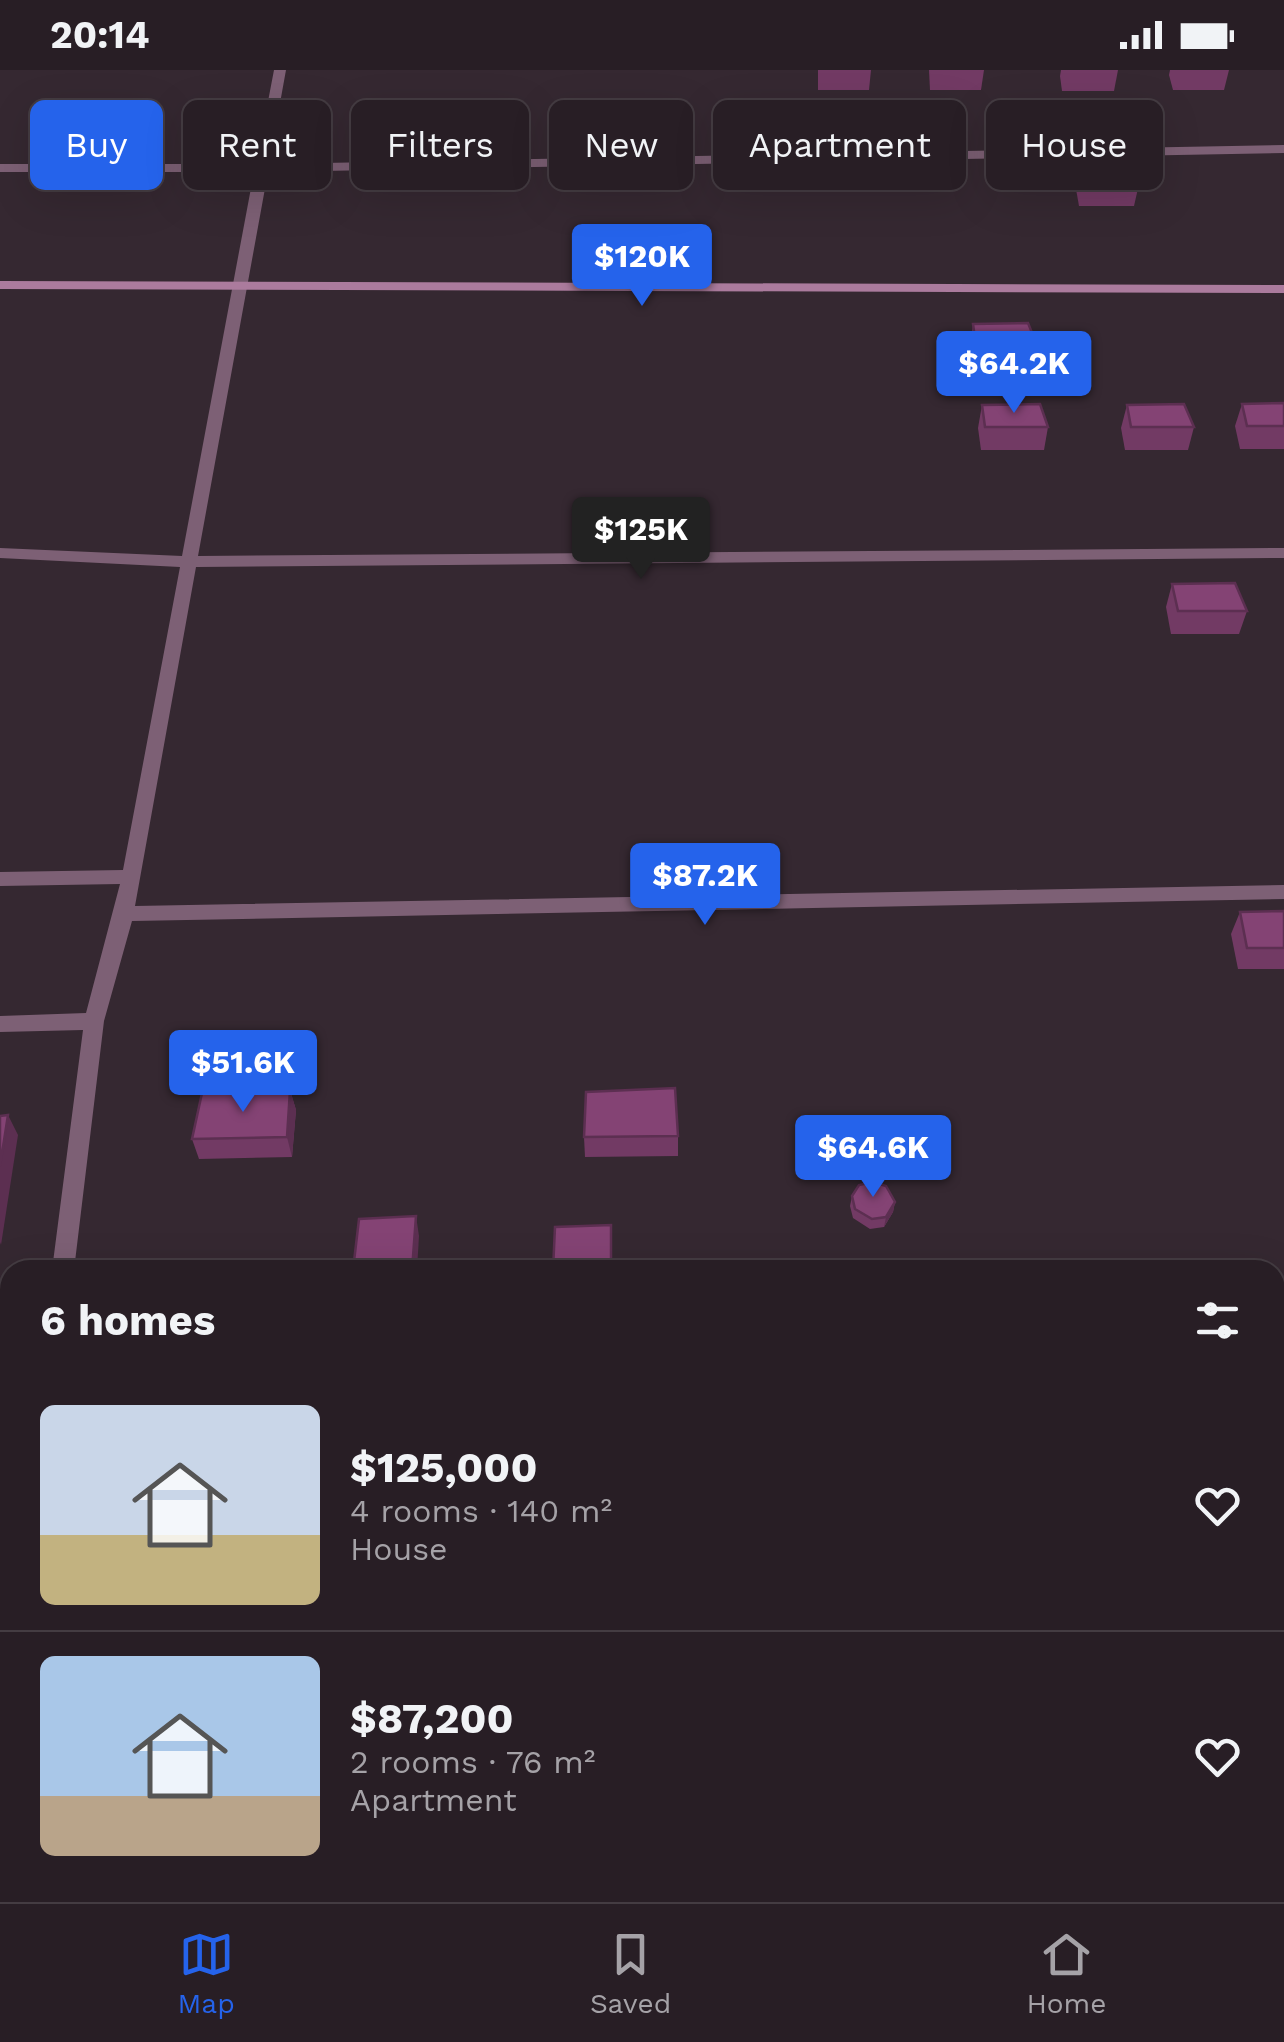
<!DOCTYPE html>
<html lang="en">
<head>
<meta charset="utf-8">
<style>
  :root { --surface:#281e25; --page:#342b32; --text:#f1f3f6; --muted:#a5a2a7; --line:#443c42; --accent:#2563eb }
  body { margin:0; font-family:"Work Sans",sans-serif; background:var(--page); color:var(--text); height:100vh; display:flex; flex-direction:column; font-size:38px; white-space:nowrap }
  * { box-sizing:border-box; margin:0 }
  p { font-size:32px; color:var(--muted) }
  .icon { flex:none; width:55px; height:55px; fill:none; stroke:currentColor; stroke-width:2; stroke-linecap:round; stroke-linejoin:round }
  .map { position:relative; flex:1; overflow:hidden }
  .sheet { position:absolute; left:0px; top:1190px; width:1285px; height:642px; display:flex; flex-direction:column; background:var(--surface); border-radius:30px 30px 0 0; box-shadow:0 10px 40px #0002,0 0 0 2px var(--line) }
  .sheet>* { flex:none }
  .top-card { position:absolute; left:30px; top:30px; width:1225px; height:90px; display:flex; gap:20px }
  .price { position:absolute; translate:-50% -85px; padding:0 22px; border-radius:10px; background:var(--accent); color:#fff; font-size:32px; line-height:65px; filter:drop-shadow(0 2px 5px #0008) }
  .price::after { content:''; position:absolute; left:50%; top:60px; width:30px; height:22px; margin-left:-15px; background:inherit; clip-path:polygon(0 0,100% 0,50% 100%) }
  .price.on { background:#222; color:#fff }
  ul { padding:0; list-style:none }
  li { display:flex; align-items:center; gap:30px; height:250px; padding:0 40px }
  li+li { border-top:2px solid var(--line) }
  li span { display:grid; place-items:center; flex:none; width:280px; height:200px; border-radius:15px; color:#555 }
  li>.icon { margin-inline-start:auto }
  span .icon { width:120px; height:120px; fill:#fffc; stroke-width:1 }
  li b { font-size:42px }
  h2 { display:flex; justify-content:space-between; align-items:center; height:120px; padding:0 40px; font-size:42px }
  .tag { padding:0 35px; border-radius:15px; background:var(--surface); box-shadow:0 10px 40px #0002,0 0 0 2px var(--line); font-size:35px; line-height:90px }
  .tag.on { background:var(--accent); color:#fff }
  .status { display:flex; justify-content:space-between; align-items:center; height:70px; padding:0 50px; background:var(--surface); direction:ltr }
  .status svg { height:28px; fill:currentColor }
  .tab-bar { display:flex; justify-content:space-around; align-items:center; height:140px; border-top:2px solid var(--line); background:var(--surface); font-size:28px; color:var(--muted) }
  .tab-bar a { display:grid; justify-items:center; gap:5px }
  .tab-bar .on { color:var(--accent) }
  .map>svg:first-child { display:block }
</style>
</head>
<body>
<div class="status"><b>20:14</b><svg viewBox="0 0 49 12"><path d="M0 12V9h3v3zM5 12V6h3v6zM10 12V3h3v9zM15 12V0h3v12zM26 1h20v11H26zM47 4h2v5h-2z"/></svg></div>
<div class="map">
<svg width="1284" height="1832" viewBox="0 0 1284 1832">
  <rect width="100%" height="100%" fill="#352831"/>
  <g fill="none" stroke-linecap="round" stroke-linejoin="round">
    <path fill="#7d6075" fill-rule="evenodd" d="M629 1822H657L658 1832H630Z"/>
    <g fill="#7d6075" fill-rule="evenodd">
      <path d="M274 0H286L269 94 1284 75V83L268 102 198 486 1284 478V488L196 497 135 836 1284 815V829L132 851 104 951 74 1200H52L83 960 0 962V946L86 943 120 814 0 816V802L123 800 180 497 0 488V478L182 486 254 102H0V94H256Z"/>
      <rect x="0" y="1218" width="10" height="20"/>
      <rect x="1275" y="1261" width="9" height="20"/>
      <rect x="0" y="1583" width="10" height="26"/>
    </g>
    <path fill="#ab7b9d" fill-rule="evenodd" d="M0 211 1284 215V223L0 219Z"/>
  </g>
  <g fill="#723a64">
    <path d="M818 0H871L869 20H818Z"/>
    <path d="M929 0H984L981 20H930Z"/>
    <path d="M1061 0H1118L1114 21H1062L1060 6Z"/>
    <path d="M1170 0H1229L1224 20H1173L1169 5Z"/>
    <path d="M1080 96 1139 114 1134 136H1079L1076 119Z"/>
    <path d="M973 254 1037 275 1032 298H972L970 277Z"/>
    <path d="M1284 333V379H1240L1235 356 1242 334Z"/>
    <path d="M982 335 1048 357 1044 380H981L978 358Z"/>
    <path d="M1127 335 1194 357 1188 380H1125L1121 358Z"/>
    <path d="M1172 514 1247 541 1239 564H1171L1166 537Z"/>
    <path d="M1284 841V899H1238L1231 864 1240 842Z"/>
    <path d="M290 1020 296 1040 292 1087 199 1089 192 1069Z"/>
    <path d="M678 1066V1086L585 1087 584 1067Z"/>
    <path d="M852 1126 895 1132 893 1142 884 1157 870 1159 853 1148 850 1136Z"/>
    <rect x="1275" y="1332" width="9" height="76"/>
  </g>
  <g fill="#5c2f51">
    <path d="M290 1020 296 1040 292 1087 287 1067Z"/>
    <path d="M8 1045 18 1065 1 1175 0 1172V1096Z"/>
    <path d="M895 1132 893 1142 884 1157 886 1147Z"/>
    <path d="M416 1146 419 1166 417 1200H412Z"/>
    <path d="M85 1822H98L96 1832H84Z"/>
  </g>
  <g fill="#844374" stroke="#5c2f51" stroke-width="2.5">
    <path d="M1080 96H1131L1139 114H1084Z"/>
    <path d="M1028 253 1037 275H976L973 254Z"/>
    <path d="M1284 333V356H1247L1242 334Z"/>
    <path d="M1040 334 1048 357H985L982 335Z"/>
    <path d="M1184 334 1194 357H1131L1127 335Z"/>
    <path d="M1235 513 1247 541H1178L1172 514Z"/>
    <path d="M1284 841V878H1247L1240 842Z"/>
    <path d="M675 1018 678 1066 584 1067 586 1022Z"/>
    <path d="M290 1020 287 1067 192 1069 202 1023Z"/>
    <path d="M8 1045 0 1096V1046Z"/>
    <path d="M873 1112 886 1116 895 1132 886 1147 872 1149 855 1139 852 1126 859 1115Z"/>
    <path d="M416 1146 412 1200H353L359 1149Z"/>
    <path d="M611 1155V1200H553L555 1157Z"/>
    <path d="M1275 1332H1284V1391L1275 1392Z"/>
    <path d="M0 1750H10V1822H85L84 1832H0Z"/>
  </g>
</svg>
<b class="price" style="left:642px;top:239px">$120K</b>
<b class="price" style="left:1014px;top:346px">$64.2K</b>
<b class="price on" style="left:641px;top:512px">$125K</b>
<b class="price" style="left:705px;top:858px">$87.2K</b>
<b class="price" style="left:243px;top:1045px">$51.6K</b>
<b class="price" style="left:873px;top:1130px">$64.6K</b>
<div class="top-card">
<a class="tag on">Buy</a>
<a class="tag">Rent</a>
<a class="tag">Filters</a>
<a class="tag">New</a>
<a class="tag">Apartment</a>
<a class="tag">House</a>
</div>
<section class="sheet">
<h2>6 homes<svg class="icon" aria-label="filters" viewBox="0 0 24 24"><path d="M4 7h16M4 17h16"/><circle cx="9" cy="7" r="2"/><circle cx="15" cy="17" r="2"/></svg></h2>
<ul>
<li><span style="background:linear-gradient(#c9d6e8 65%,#c2b280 0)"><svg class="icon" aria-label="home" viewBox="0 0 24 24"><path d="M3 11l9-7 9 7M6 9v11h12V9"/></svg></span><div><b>$125,000</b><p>4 rooms · 140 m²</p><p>House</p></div><svg class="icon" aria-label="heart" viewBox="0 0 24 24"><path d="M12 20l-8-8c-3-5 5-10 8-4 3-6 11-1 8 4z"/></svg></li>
<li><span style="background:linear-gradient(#a9c7e8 70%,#b9a48a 0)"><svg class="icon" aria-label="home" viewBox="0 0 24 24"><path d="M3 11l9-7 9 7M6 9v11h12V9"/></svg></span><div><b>$87,200</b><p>2 rooms · 76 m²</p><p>Apartment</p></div><svg class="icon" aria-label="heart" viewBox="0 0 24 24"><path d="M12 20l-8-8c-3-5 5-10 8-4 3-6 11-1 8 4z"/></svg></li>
</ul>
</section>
</div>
<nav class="tab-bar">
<a class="on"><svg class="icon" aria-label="map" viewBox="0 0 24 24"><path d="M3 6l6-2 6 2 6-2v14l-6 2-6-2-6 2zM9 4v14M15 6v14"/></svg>Map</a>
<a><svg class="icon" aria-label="saved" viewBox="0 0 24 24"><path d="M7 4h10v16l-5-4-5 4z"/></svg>Saved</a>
<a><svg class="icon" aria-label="home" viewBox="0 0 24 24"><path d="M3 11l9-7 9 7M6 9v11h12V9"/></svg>Home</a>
</nav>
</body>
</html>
